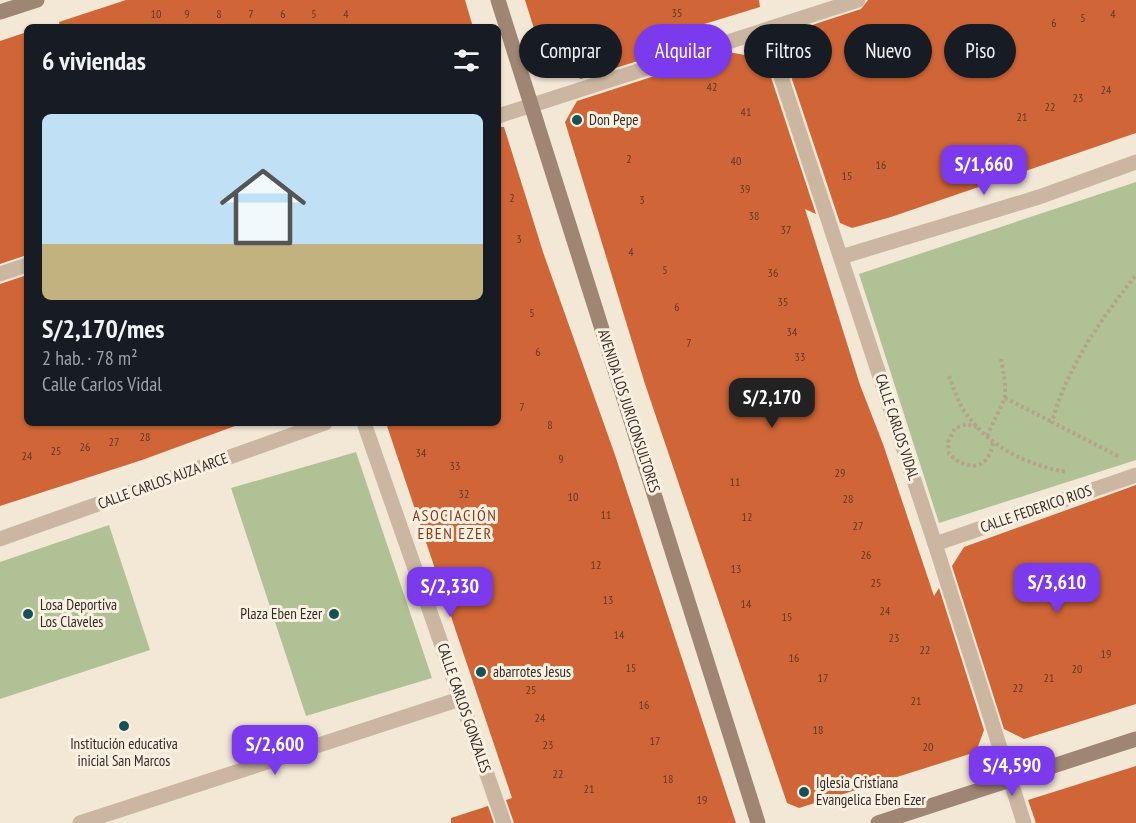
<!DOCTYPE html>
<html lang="es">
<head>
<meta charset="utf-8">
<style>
  :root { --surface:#171b24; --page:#242831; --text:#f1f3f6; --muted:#9ea1a6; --line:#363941; --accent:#7c3aed }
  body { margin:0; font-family:"PT Sans Narrow",sans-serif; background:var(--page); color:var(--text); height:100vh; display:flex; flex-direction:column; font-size:22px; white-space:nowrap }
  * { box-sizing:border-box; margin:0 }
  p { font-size:20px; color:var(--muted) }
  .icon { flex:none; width:33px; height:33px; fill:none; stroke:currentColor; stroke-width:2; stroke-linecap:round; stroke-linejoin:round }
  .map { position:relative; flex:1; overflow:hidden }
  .side { position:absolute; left:24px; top:24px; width:477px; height:402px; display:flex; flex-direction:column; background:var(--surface); border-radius:9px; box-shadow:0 2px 4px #0004 }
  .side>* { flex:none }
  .hud { position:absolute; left:519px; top:24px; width:526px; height:54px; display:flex; gap:12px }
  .price { position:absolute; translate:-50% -51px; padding:0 14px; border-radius:12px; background:var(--accent); color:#fff; font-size:20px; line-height:39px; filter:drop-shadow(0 2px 3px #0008) }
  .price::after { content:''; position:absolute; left:50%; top:36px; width:18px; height:14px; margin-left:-9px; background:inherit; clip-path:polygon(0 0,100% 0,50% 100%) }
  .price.active { background:#222; color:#fff }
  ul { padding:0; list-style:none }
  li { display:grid; align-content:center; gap:12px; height:318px; padding:0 18px }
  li+li { border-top:2px solid var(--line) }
  li span { display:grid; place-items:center; height:186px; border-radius:9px; color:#555 }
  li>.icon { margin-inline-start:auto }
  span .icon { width:108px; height:108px; fill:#fffc; stroke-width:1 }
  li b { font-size:26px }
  h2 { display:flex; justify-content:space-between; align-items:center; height:72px; padding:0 18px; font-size:26px }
  .tag { padding:0 21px; border-radius:27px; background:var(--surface); box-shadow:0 2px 4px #0004; font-size:21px; line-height:54px }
  .tag.active { background:var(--accent); color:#fff }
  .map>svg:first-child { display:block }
</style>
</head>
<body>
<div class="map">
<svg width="1136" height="823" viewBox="0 0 1136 823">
  <rect width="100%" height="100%" fill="#f3e7d6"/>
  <g fill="#b0c295">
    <path d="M1136 182V460L939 523 859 274Z"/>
    <path d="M356 452 432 678 306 716 231 488Z"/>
    <path d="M109 525 150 650 0 699V562Z"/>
  </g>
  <g fill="#d06637">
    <path d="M126 0H465L473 27H60L59 22Z"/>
    <path d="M525 0H759L760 7 655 39 688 45 581 79 545 64Z"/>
    <path d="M868 0H1136V133L891 217 852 228 840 223 783 52 791 32 861 9Z"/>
    <path d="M27 32V255L0 264V41Z"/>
    <path d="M729 52 765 59 816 214 805 209 860 385 883 444 934 596 939 588 984 730 976 752 799 808 787 803 645 384 565 122 577 101Z"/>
    <path d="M498 127H504L543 252 615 455 736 823H514L506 800 512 798 386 423H498Z"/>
    <path d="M27 275V423H234L235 426 142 460 0 506V284Z"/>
    <path d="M1136 485V704L1024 739 1004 729 952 566 964 547Z"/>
    <path d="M1136 766V823H1036L1028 800Z"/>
    <path d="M488 806 494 823H451V818Z"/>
  </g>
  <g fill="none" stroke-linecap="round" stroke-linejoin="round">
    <g stroke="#b7a18b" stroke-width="4" stroke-dasharray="3 3" stroke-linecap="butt">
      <path d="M1001 359 1005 381V398"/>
      <path d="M949 376C954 389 959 405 967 415 992 449 1028 465 1067 472"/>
      <path d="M977 427 967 424 955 428 948 442 949 454C967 471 988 471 993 443"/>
      <path d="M987 436 1005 398 1052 422"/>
      <path d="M1118 456 1052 422C1067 367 1101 319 1136 275"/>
    </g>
    <g stroke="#cbb7a1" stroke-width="15">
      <path d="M766 31 935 544 1024 823"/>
      <path d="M498 116 858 0"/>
      <path d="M841 257 1039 197 1136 162"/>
      <path d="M0 274 27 265"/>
      <path d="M364 423 504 823"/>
      <path d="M0 539 325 423"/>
      <path d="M935 544 1136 475"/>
      <path d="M80 823 460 699"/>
    </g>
    <g stroke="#9f8573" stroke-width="15">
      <path d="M498 0 758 823"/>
      <path d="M0 12 37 0"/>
      <path d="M878 823 1136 739"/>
    </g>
  </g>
  <g fill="#175059" stroke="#faf1e2" stroke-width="2">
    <circle cx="577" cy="120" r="6"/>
    <circle cx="28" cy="614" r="6"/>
    <circle cx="334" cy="614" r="6"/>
    <circle cx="481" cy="672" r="6"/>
    <circle cx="124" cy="726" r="6"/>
    <circle cx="804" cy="792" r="6"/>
  </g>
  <g text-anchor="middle" stroke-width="6" stroke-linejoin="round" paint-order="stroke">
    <g font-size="12" fill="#5c3a2a">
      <text x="677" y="17">35</text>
      <text x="156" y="18">10</text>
      <text x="187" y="18">9</text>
      <text x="219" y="18">8</text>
      <text x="251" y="18">7</text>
      <text x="283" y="18">6</text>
      <text x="314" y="18">5</text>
      <text x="346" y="18">4</text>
      <text x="1113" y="18">4</text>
      <text x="1083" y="22">5</text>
      <text x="1054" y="27">6</text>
      <text x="712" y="91">42</text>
      <text x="1106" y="94">24</text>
      <text x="1078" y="102">23</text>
      <text x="1050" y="111">22</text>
      <text x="746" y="116">41</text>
      <text x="1022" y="121">21</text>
      <text x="629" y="163">2</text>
      <text x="736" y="165">40</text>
      <text x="881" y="169">16</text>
      <text x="847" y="180">15</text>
      <text x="745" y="193">39</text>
      <text x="512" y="202">2</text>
      <text x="642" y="204">3</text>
      <text x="754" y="220">38</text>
      <text x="786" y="234">37</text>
      <text x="519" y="243">3</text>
      <text x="631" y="256">4</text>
      <text x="665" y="274">5</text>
      <text x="773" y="277">36</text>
      <text x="783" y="306">35</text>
      <text x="677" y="311">6</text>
      <text x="532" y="317">5</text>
      <text x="792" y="336">34</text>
      <text x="689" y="347">7</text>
      <text x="538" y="356">6</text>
      <text x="800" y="361">33</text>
      <text x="522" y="411">7</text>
      <text x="550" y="429">8</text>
      <text x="145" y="441">28</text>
      <text x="114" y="446">27</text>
      <text x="85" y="451">26</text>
      <text x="56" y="455">25</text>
      <text x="421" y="457">34</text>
      <text x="27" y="460">24</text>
      <text x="561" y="463">9</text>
      <text x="455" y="470">33</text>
      <text x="840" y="477">29</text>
      <text x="735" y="486">11</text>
      <text x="464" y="498">32</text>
      <text x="573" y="501">10</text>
      <text x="848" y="503">28</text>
      <text x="606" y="519">11</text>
      <text x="747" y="521">12</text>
      <text x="858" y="530">27</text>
      <text x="866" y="559">26</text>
      <text x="596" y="569">12</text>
      <text x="736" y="573">13</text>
      <text x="876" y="587">25</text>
      <text x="608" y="604">13</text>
      <text x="746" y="608">14</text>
      <text x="885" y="615">24</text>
      <text x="787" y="621">15</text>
      <text x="619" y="639">14</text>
      <text x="894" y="642">23</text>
      <text x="925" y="654">22</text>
      <text x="1106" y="658">19</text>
      <text x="794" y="662">16</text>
      <text x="631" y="672">15</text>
      <text x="1077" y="673">20</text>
      <text x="823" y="682">17</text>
      <text x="1049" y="682">21</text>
      <text x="1018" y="692">22</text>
      <text x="531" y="694">25</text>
      <text x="916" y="705">21</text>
      <text x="644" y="709">16</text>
      <text x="540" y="722">24</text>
      <text x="818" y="734">18</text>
      <text x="655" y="745">17</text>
      <text x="548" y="749">23</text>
      <text x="928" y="751">20</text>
      <text x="558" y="778">22</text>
      <text x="668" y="783">18</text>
      <text x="589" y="793">21</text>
      <text x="702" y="804">19</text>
    </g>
    <g font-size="15" fill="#352b25" stroke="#faf1e2" text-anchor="start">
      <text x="589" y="125">Don Pepe</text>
      <text x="40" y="610">Losa Deportiva<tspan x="40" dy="17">Los Claveles</tspan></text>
      <text x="322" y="619" text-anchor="end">Plaza Eben Ezer</text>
      <text x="493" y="677">abarrotes Jesus</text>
      <text x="124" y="749" text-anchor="middle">Institución educativa<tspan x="124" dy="17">inicial San Marcos</tspan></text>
      <text x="816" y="788">Iglesia Cristiana<tspan x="816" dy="17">Evangelica Eben Ezer</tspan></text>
    </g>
    <g font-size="15" fill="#352b25" stroke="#faf1e2">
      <text transform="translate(629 411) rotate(72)" y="5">AVENIDA LOS JURICONSULTORES</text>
      <text transform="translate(897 427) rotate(72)" y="5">CALLE CARLOS VIDAL</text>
      <text transform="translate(163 481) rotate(-20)" y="5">CALLE CARLOS AUZA ARCE</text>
      <text transform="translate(1036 509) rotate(-19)" y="5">CALLE FEDERICO RIOS</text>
      <text transform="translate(464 708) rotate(71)" y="5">CALLE CARLOS GONZALES</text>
    </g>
    <g font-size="16" letter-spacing="1.5" fill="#8a3a18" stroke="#faf1e2">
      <text x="455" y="521">ASOCIACIÓN<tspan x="455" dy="18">EBEN EZER</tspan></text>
    </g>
  </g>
</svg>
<b class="price" style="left:984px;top:196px">S/1,660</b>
<b class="price active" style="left:772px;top:429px">S/2,170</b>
<b class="price" style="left:1057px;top:614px">S/3,610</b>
<b class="price" style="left:450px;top:618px">S/2,330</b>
<b class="price" style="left:275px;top:776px">S/2,600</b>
<b class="price" style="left:1012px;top:797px">S/4,590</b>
<div class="hud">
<a class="tag">Comprar</a>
<a class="tag active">Alquilar</a>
<a class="tag">Filtros</a>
<a class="tag">Nuevo</a>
<a class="tag">Piso</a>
</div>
<section class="side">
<h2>6 viviendas<svg class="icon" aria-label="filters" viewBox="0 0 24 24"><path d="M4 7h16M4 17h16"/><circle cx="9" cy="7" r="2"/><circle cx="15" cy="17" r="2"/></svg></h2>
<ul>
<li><span style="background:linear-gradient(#bfe0f5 70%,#c2b280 0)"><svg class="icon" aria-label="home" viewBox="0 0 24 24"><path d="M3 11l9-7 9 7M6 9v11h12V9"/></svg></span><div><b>S/2,170/mes</b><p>2 hab. · 78 m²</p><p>Calle Carlos Vidal</p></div></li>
</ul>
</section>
</div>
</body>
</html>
